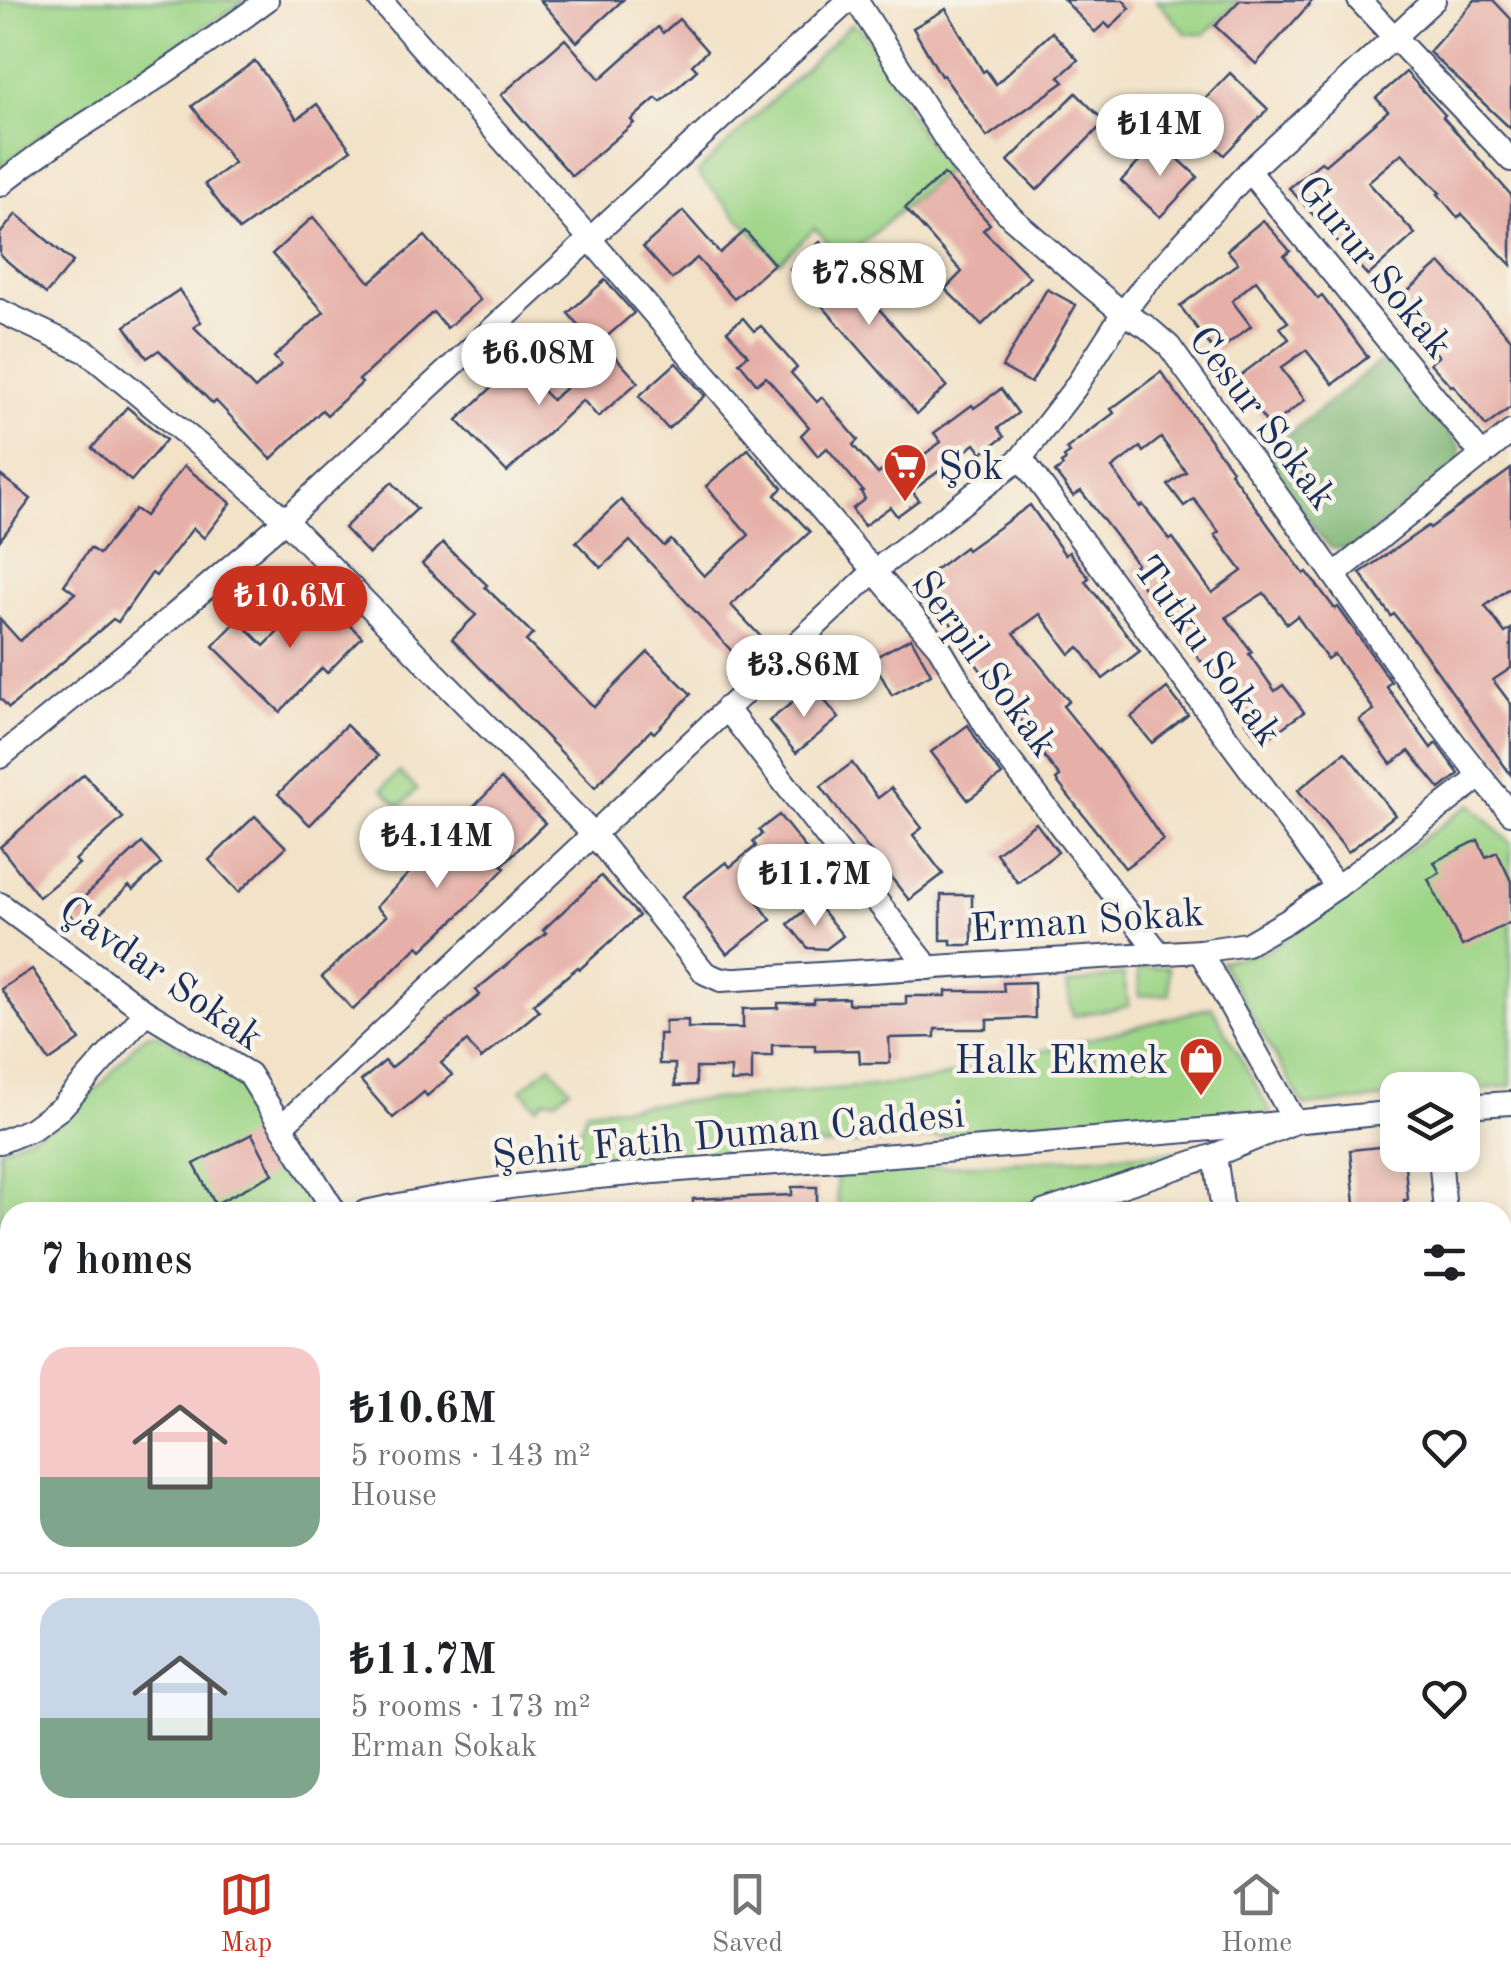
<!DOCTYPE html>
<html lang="en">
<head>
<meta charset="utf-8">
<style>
  :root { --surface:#fff; --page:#f2f2f2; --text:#202124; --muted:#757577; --line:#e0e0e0; --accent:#c8321e }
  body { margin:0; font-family:"Old Standard TT",serif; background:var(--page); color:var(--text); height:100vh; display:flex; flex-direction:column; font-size:38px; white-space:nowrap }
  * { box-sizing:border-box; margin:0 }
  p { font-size:32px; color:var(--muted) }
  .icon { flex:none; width:55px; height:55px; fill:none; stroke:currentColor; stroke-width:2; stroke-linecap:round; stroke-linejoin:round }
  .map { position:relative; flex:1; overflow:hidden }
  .details { position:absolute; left:0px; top:1202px; width:1512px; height:642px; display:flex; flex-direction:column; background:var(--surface); border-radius:30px 30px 0 0; box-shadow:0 5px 15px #0003 }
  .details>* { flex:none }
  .buttons { position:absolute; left:1380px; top:1072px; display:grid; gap:20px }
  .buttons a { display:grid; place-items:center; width:100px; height:100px; border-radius:20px; background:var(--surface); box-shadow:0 5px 15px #0003; font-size:50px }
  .price { position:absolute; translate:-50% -85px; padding:0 22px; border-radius:35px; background:#fff; color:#222; font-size:32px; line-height:65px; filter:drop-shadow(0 2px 5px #0008) }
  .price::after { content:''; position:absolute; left:50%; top:60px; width:30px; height:22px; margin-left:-15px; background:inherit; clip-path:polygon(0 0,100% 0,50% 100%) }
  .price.on { background:var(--accent); color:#fff }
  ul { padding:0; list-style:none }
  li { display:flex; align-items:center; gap:30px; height:250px; padding:0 40px }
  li+li { border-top:2px solid var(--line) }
  li span { display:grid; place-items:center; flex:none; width:280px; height:200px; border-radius:30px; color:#555 }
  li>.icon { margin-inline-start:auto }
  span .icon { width:120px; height:120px; fill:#fffc; stroke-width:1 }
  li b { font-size:42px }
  h2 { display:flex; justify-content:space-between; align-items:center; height:120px; padding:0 40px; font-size:42px }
  .tab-bar { display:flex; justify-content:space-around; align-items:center; height:140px; border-top:2px solid var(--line); background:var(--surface); font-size:28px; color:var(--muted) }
  .tab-bar a { display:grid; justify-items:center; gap:5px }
  .tab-bar .on { color:var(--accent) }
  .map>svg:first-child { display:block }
</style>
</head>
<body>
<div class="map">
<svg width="1511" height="1843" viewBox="0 0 1511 1843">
  <rect width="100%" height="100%" fill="#f7f3e8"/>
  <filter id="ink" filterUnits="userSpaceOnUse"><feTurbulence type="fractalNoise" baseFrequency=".01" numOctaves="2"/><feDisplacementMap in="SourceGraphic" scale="20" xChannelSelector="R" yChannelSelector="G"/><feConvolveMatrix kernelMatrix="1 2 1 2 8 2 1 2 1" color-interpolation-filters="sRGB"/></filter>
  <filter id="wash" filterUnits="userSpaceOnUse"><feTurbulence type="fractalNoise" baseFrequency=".0048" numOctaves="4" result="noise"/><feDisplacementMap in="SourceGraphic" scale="40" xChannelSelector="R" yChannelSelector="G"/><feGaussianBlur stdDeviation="2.25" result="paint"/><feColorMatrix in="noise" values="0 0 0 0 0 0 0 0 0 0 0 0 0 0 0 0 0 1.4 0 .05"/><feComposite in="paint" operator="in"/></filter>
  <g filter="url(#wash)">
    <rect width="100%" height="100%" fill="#f2e2c7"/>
    <g fill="#9dd587" stroke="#5c8272" stroke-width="2.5">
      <path d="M0 0H246L39 137 0 169Z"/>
      <path d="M1156 0H1240L1205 34H1187Z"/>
      <path d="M851 24 861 29 871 43 922 135 948 169 843 260 815 228 779 262 697 173Z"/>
      <path d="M399 772 417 789 400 807 382 789Z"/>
      <path d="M1471 804 1511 844V1086L1463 1091 1398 1090 1397 1097 1304 1106 1220 961 1267 951Z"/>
      <path d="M1168 967 1170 994 1139 996 1138 968Z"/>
      <path d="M1123 974 1129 1006 1073 1016 1067 985Z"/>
      <path d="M1212 1007 1271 1113 571 1164 586 1110 927 1081Z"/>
      <path d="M149 1034H159L244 1084 312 1205 303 1212H10V1274L0 1276V1149L58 1123 100 1086 139 1040Z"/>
      <path d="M550 1065 570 1088 556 1100 545 1099 537 1107 521 1090Z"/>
      <path d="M1187 1151 998 1212H838L836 1173Z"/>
      <path d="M1245 1835H1354L1357 1843H1200Z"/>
    </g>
    <g fill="#7eb674" stroke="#4c7269" stroke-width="2.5">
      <path d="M1387 356 1460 446 1461 453 1458 462 1352 549 1331 548 1318 534 1262 455Z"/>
      <path d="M0 1629 10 1631V1683L0 1681Z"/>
    </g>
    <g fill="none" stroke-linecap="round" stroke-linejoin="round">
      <g stroke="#6cbce7" stroke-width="6">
        <path d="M1502 1581 1511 1579"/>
        <path d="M0 1665 10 1666"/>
      </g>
    </g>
    <g id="blocks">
      <g fill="#e6b0a8" fill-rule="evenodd">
        <path d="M540 0H623L577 42Z"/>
        <path d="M1064 0H1123L1130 8 1110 28 1105 23 1095 32Z"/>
        <path d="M1240 0H1313L1256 64 1215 26Z"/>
        <path d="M1475 0H1493L1511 19V129L1429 52Z"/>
        <path d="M946 9 983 72 986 70 996 84 1052 32 1078 60 1059 77 1064 82 987 137 943 75 941 76 913 28Z"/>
        <path d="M679 19 707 51 692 65 697 70 661 102 656 98 631 120 634 123 572 176 501 95 565 39 600 79 658 27 663 33Z"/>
        <path d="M255 61 297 119 317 104 351 150 239 230 205 184 234 163 192 106Z"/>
        <path d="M1406 72 1445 115 1443 117 1511 195V265L1462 214 1458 218 1438 194 1440 193 1402 153 1368 182 1415 234 1368 276 1289 188 1321 162 1325 165 1388 111 1376 98Z"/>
        <path d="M1230 73 1268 109 1224 155 1186 119Z"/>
        <path d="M1076 93 1105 122 1037 190 1008 161Z"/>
        <path d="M1159 141 1198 177 1160 217 1121 181Z"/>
        <path d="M944 174 990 224 983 230 1030 277 982 325 945 289 962 272 905 208Z"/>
        <path d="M683 211 720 253 745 231 774 264 734 299 697 258 672 279 643 247Z"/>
        <path d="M16 214 73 262 46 294 0 255V234Z"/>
        <path d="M313 217 370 282 425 236 480 300 447 328 433 312 359 380 362 383 327 415 322 410 271 459 216 401 213 404 159 350 147 358 125 326 179 290 201 322 194 327 255 389 281 365 274 357 324 312 272 254Z"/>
        <path d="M1263 220 1290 251 1284 256 1318 299 1322 296 1368 357 1333 384 1306 350 1281 368 1305 400 1270 427 1234 380 1289 339 1280 327 1288 322 1256 280 1232 301 1251 326 1216 353 1180 306 1238 263 1227 250Z"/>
        <path d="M820 242 947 386 917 414 790 269Z"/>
        <path d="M1440 263 1511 339V407L1486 426 1453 385 1451 386 1430 363 1439 356 1393 304Z"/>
        <path d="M605 280 634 313 596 346 568 313Z"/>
        <path d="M1047 289 1076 305 1031 383 1002 367Z"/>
        <path d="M743 318 754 331 761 326 775 342 797 368 791 373 817 402 822 397 836 414 858 440 853 445 878 474 886 468 889 471 905 459 910 465 941 442 934 433 972 405 974 408 1001 389 1018 413 998 428 1004 437 982 453 975 444 912 491 919 500 897 516 890 507 864 526 852 509 865 499 861 492 863 491 827 448 818 456 801 435 809 427 766 377 757 384 739 362 748 355 727 331Z"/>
        <path d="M609 350 638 382 598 417 583 400 507 472 457 420 517 364 552 400Z"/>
        <path d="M676 363 705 396 668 429 639 396Z"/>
        <path d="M1161 372 1232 470 1230 472 1304 574 1307 572 1335 609 1338 607 1391 682 1386 686 1431 748 1436 743 1459 774 1440 789 1409 751 1391 764 1359 720 1374 710 1334 654 1327 659 1297 616 1287 624 1264 593 1226 617 1252 652 1249 654 1275 691 1283 685 1304 712 1261 743 1215 679 1130 570 1137 564 1081 491 1073 496 1055 472 1063 466 1061 463 1066 460 1064 457 1070 453 1066 449 1114 413 1111 409ZM1161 438 1186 472 1168 485 1184 506 1194 499 1219 532 1215 535 1242 571 1212 593 1173 538 1170 540 1143 505 1140 507 1112 468 1140 447 1143 452Z"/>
        <path d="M127 407 166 440 131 481 92 448Z"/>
        <path d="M748 449 782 488 775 495 810 532 731 605 762 638 739 659 630 541 601 568 576 542 621 500 664 546 671 540 704 576 749 535 706 486Z"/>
        <path d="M184 466 231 503 204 538 193 528 156 576 152 573 118 622 113 619 9 708 0 698V619L20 641 75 593 64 585 90 548 99 554 135 509 145 516Z"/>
        <path d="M1511 469V587L1485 606 1505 633 1511 629V668L1493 680 1511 704V775L1425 654 1394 614 1391 616 1360 573 1428 526 1430 528Z"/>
        <path d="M0 475 31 499 0 540Z"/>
        <path d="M392 482 417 509 369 554 344 528Z"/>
        <path d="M1030 505 1065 555 1069 552 1089 578 1085 581 1140 651 1103 679 1079 647 1070 654 1040 614 1014 633 1069 701 1063 706 1117 773 1163 840 1125 868 1056 780 1060 777 1033 742 1036 740 979 668 955 635 958 633 919 582 965 547 967 550Z"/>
        <path d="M443 543 487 585 485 587 533 634 526 641 594 707 648 652 691 694 654 733 651 730 595 787 452 639 476 615 422 564Z"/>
        <path d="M317 593 362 637 327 673 322 668 280 712 213 646 238 620 264 646Z"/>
        <path d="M911 638 931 674 892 695 872 659Z"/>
        <path d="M813 686 839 718 796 753 769 721Z"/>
        <path d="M1167 688 1188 715 1152 743 1131 717Z"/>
        <path d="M346 725 378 756 310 825 278 794Z"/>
        <path d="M968 725 983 751 1002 775 968 800 931 752Z"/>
        <path d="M1345 752 1395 815 1348 852 1298 790Z"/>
        <path d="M852 763 878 798 891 788 922 828 913 835 943 874 909 900 847 822 821 786Z"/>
        <path d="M84 774 123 818 75 860 79 864 39 897 0 847Z"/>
        <path d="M501 779 545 823 502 865 505 868 457 917 422 950 418 946 353 1010 322 977 386 916 376 907Z"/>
        <path d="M779 815 819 865 801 879 799 876 789 883 785 879 757 901 771 920 727 954 683 896 726 862 730 867 756 846 753 842 762 834 759 830Z"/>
        <path d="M255 816 286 847 239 892 209 860Z"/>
        <path d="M1036 823 1058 852 1018 883 996 853Z"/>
        <path d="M1478 840 1486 857 1497 852 1511 881V922L1462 946 1428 879 1440 873 1434 862Z"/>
        <path d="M142 843 161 864 133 890 129 886 84 929 68 912Z"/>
        <path d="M601 876 639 916 580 969 578 967 533 1004 539 1011 481 1059 467 1041 441 1063 452 1075 427 1096 424 1092 393 1118 361 1081 385 1061 391 1068 480 995 476 990 546 933 543 930Z"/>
        <path d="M941 895H972V945H951V940H941Z"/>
        <path d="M815 902 843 936 826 949 808 948 788 924Z"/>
        <path d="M32 969 80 1040 49 1061 1 989Z"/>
        <path d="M1034 982 1035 1018 987 1020V1029H935V1037L889 1038 890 1063H860L859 1050 815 1051V1045H772V1056H752V1081L731 1082V1068H696V1085L675 1086V1064H659V1034H665V1021L688 1020V1028H743V1009L778 1008V1003H814V999L848 998V1004H906V996H946V991H1004L1003 983Z"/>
        <path d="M252 1134 273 1174 215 1204 194 1164Z"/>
        <path d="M1398 1145V1155H1404L1408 1200H1404L1405 1212H1367L1366 1204 1355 1205 1350 1150Z"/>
        <path d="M792 1187H817V1212H693V1199L792 1195Z"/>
      </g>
    </g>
  </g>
  <g filter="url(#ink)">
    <use href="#blocks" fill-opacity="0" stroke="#3b4a6e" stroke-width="2.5"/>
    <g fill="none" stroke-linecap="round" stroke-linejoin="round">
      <defs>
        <g id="minor">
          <path d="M380 0 590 239 939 647 996 743 1159 953"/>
          <path d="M856 0 961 163 1012 218 1089 285 1123 313 1147 327 1169 346C1224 423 1280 498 1334 575 1391 656 1446 738 1511 813"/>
          <path d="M1359 0 1511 160"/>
          <path d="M1249 171 1482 455"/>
          <path d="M0 185C44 148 92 120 140 89 183 60 225 31 267 0"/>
          <path d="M0 311 87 352 241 480 285 520 594 835 705 973 721 980 1200 951 1247 944 1287 921 1337 887 1480 777"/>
          <path d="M1021 458 1337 887"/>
          <path d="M1334 575 1511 432"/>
          <path d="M726 708 929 968"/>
          <path d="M0 757 167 621 285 520 849 0"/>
          <path d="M0 904 146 1012 249 1074 335 1212"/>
          <path d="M1462 1106 1511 1103"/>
          <path d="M283 1125 873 572 1021 458 1075 388 1123 313 1143 287 1249 171 1434 0"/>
          <path d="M0 1142 32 1129 61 1108 146 1012"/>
          <path d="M1215 1155 1223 1212"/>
          <path d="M1440 1155 1445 1212"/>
          <path d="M365 1212C525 1177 690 1169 854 1158 1035 1144 1216 1130 1398 1112"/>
          <path d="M1043 1212 1215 1155 1295 1122 1200 951"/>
          <path d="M0 1292 10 1290"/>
          <path d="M0 1416H10"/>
          <path d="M1502 1544 1511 1543"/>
          <path d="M0 1617 10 1618"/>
        </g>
        <g id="major">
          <path d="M1502 1742 1511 1741"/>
          <path d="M1502 1772 1511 1770"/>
          <path d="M0 1797 10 1798"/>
          <path d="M332 1835 427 1843"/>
          <path d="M0 1839 189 1843"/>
          <path d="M834 1843 895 1835"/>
          <path d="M1052 1843 1106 1835"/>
        </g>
        <g id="highway">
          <path d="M1502 1621 1511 1619"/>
          <path d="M1502 1665 1511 1664"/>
          <path d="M0 1707 10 1709"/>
          <path d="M0 1750 10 1751"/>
        </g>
      </defs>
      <use href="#minor" stroke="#3b4a6e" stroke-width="26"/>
      <use href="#major" stroke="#3b4a6e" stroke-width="31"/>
      <use href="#highway" stroke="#3b4a6e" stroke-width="36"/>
      <use href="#minor" stroke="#fff" stroke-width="22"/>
      <use href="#major" stroke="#f4c16a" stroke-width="28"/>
      <use href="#highway" stroke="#f4c16a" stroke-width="32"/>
    </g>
  </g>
  <defs>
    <symbol id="supermarket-pin" viewBox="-11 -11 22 30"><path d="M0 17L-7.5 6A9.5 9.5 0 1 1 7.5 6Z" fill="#c8321e" stroke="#f7f3e8"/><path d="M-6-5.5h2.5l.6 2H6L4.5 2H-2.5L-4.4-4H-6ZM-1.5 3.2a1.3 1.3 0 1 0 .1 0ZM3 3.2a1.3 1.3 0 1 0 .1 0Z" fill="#fff"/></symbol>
    <symbol id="shop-pin" viewBox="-11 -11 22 30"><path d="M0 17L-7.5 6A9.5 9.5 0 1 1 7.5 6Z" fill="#c8321e" stroke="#f7f3e8"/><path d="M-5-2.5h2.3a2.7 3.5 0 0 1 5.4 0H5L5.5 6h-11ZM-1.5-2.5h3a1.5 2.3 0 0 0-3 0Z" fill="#fff"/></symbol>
  </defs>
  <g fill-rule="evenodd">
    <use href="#supermarket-pin" x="880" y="440" width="50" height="68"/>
    <use href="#shop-pin" x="1176" y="1034" width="50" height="68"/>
  </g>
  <g text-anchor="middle" stroke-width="9" stroke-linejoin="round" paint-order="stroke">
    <g font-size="40" fill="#1b2f5e" stroke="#f7f3e8">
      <text transform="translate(1376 266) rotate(51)" y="14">Gurur Sokak</text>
      <text transform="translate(1264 417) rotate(53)" y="14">Cesur Sokak</text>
      <text transform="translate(1209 650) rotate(54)" y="14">Tutku Sokak</text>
      <text transform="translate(986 663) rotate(54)" y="14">Serpil Sokak</text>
      <text transform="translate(1087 919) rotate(-4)" y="14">Erman Sokak</text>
      <text transform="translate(162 972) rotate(35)" y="14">Çavdar Sokak</text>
      <text transform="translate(728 1133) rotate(-5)" y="14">Şehit Fatih Duman Caddesi</text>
    </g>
    <g font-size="40" fill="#1b2f5e" stroke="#f7f3e8" text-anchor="start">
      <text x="938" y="479">Şok</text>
      <text x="1168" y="1073" text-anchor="end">Halk Ekmek</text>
    </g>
  </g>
</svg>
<div class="buttons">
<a><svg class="icon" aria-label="layers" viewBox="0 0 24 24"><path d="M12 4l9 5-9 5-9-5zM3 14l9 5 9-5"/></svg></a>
</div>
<b class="price" style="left:1160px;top:179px">₺14M</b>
<b class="price" style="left:869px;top:328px">₺7.88M</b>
<b class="price" style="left:539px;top:408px">₺6.08M</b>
<b class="price on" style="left:290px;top:651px">₺10.6M</b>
<b class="price" style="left:804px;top:720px">₺3.86M</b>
<b class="price" style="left:437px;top:891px">₺4.14M</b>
<b class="price" style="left:815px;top:929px">₺11.7M</b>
<section class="details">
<h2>7 homes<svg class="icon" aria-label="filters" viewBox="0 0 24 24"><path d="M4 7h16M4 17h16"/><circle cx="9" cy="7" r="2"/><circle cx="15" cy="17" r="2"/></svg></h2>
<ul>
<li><span style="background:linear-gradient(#f6c9c9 65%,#7fa58c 0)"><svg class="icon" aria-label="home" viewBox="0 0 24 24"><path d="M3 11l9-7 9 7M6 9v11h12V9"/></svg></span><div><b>₺10.6M</b><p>5 rooms · 143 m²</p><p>House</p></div><svg class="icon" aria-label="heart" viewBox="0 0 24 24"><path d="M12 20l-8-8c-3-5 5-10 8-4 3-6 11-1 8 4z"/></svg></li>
<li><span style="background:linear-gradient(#c9d6e8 60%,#7fa58c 0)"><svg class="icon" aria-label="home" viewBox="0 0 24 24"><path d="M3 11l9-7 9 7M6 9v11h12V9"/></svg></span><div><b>₺11.7M</b><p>5 rooms · 173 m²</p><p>Erman Sokak</p></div><svg class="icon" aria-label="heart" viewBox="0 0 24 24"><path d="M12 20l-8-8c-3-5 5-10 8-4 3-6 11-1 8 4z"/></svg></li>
</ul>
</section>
</div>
<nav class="tab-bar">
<a class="on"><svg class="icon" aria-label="map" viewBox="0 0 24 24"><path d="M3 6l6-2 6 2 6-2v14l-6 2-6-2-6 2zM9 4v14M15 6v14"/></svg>Map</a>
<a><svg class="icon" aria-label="saved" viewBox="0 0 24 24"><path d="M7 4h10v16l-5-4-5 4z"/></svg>Saved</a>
<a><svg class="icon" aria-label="home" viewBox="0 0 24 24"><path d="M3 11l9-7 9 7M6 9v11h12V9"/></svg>Home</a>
</nav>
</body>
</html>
